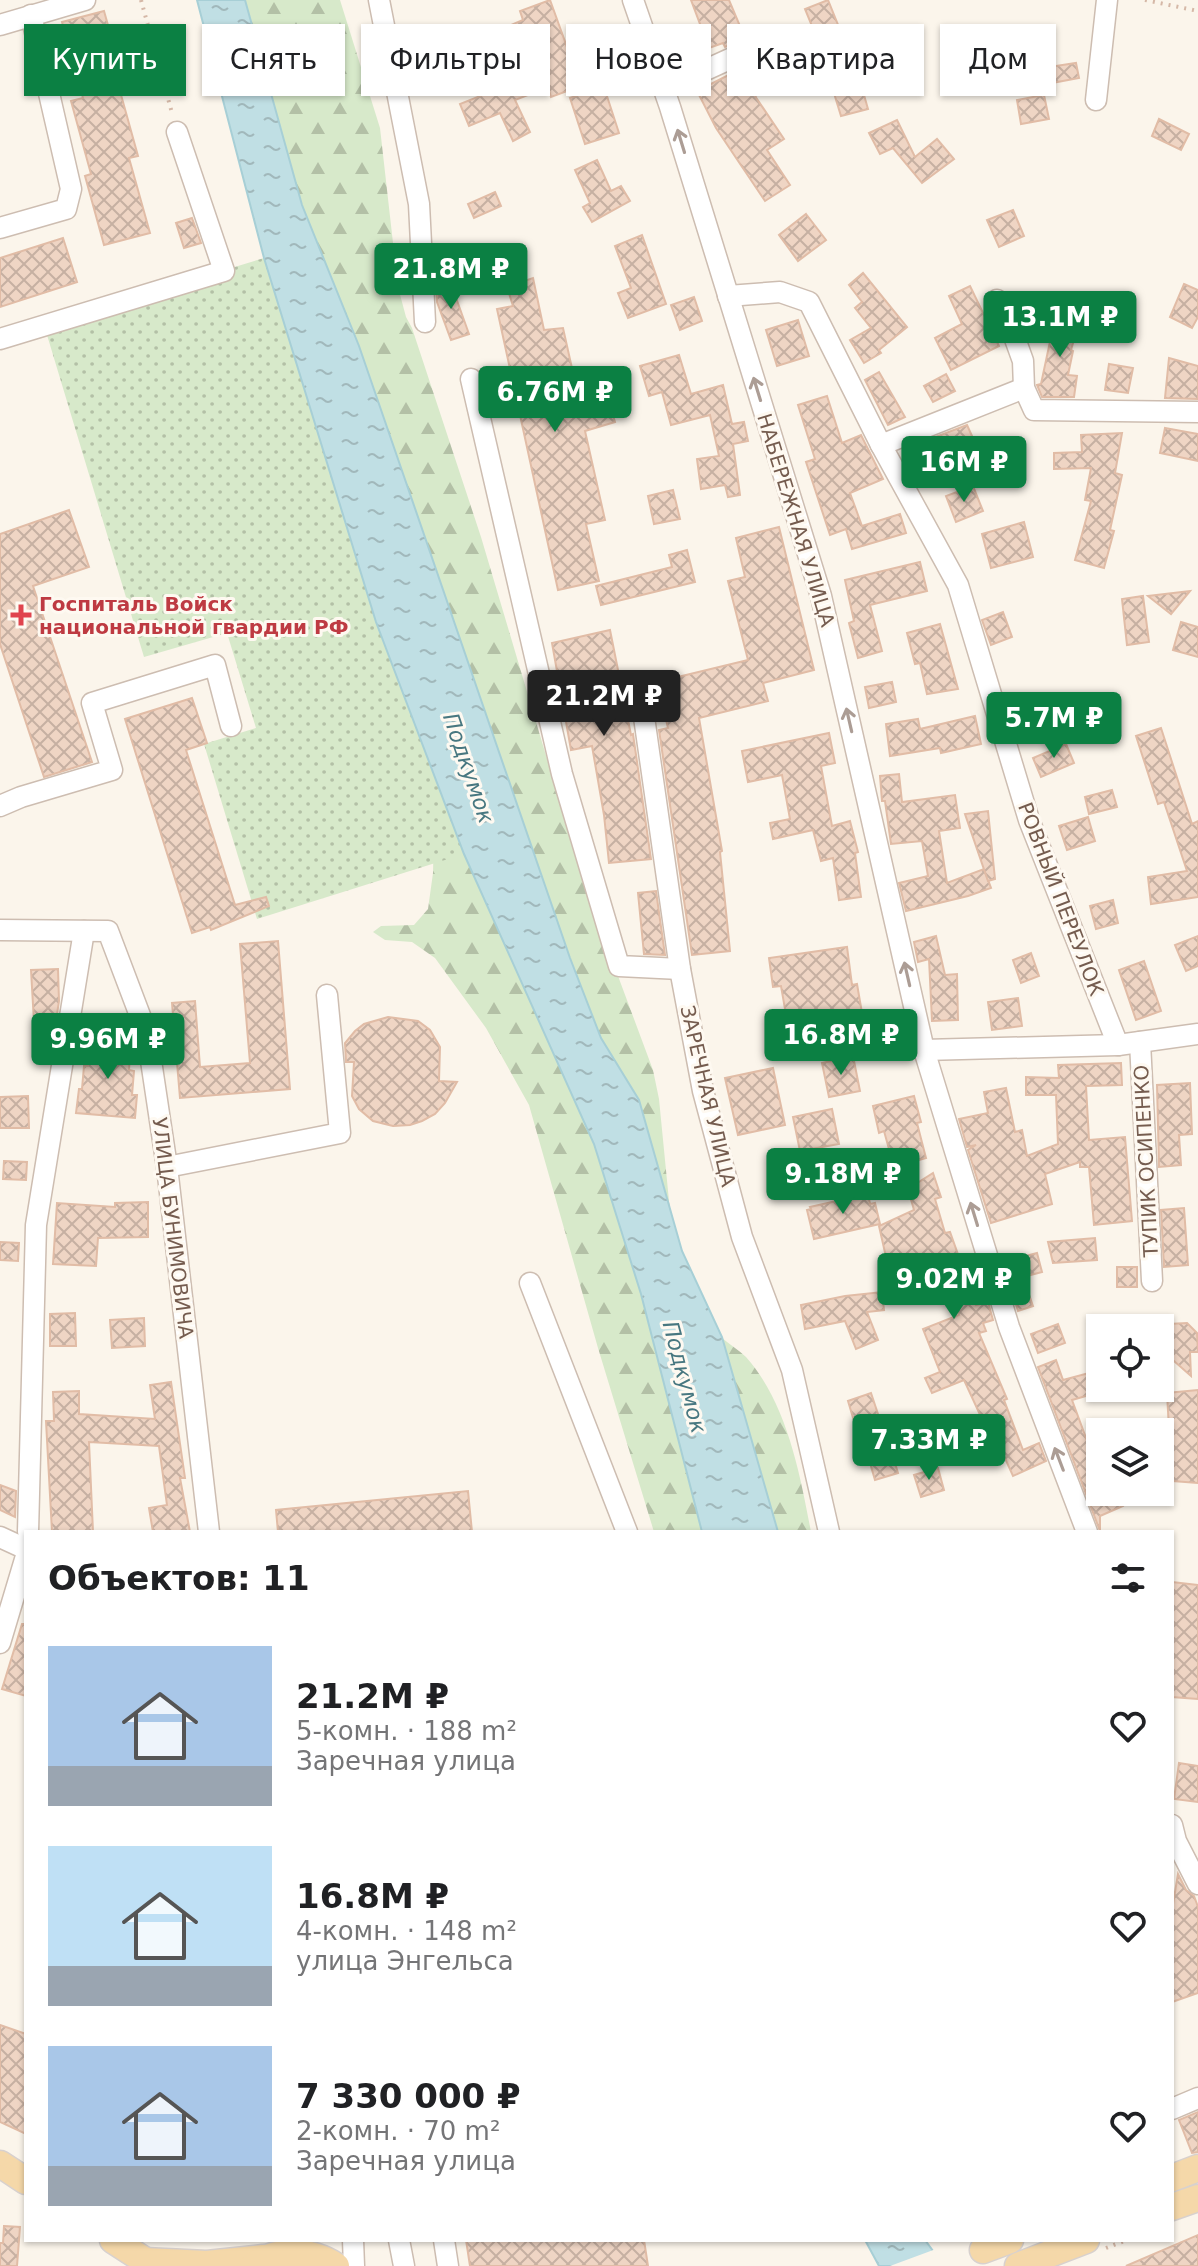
<!DOCTYPE html>
<html lang="ru">
<head>
<meta charset="utf-8">
<style>
  :root { --surface:#fff; --page:#f2f2f2; --text:#202124; --muted:#757577; --accent:#0b8043 }
  body { margin:0; font-family:"DejaVu Sans",sans-serif; background:var(--page); color:var(--text); height:100vh; display:flex; flex-direction:column; font-size:30px; white-space:nowrap }
  * { box-sizing:border-box; margin:0 }
  p { font-size:26px; color:var(--muted) }
  .icon { flex:none; width:44px; height:44px; fill:none; stroke:currentColor; stroke-width:2; stroke-linecap:round; stroke-linejoin:round }
  .map { position:relative; flex:1; overflow:hidden }
  .sheet { position:absolute; left:24px; top:1530px; width:1150px; height:712px; display:flex; flex-direction:column; background:var(--surface); border-radius:0px; box-shadow:0 2px 6px #0004 }
  .sheet>* { flex:none }
  .hud { position:absolute; left:24px; top:24px; width:1150px; height:72px; display:flex; gap:16px }
  .tools { position:absolute; left:1086px; top:1314px; display:grid; gap:16px }
  .tools a { display:grid; place-items:center; width:88px; height:88px; border-radius:0px; background:var(--surface); box-shadow:0 2px 6px #0004; font-size:40px }
  .price { position:absolute; translate:-50% -68px; padding:0 18px; border-radius:8px; background:var(--accent); color:#fff; font-size:26px; line-height:52px; filter:drop-shadow(0 2px 4px #0008) }
  .price::after { content:''; position:absolute; left:50%; top:48px; width:24px; height:18px; margin-left:-12px; background:inherit; clip-path:polygon(0 0,100% 0,50% 100%) }
  .price.on { background:#222; color:#fff }
  ul { padding:0; list-style:none }
  li { display:flex; align-items:center; gap:24px; height:200px; padding:0 24px }
  li span { display:grid; place-items:center; flex:none; width:224px; height:160px; border-radius:0px; color:#555 }
  li>.icon { margin-inline-start:auto }
  span .icon { width:96px; height:96px; fill:#fffc; stroke-width:1 }
  li b { font-size:34px }
  h2 { display:flex; justify-content:space-between; align-items:center; height:96px; padding:0 24px; font-size:34px }
  .tag { padding:0 28px; border-radius:0px; background:var(--surface); box-shadow:0 2px 6px #0004; font-size:28px; line-height:72px }
  .tag.on { background:var(--accent); color:#fff }
  .map>svg:first-child { display:block }
</style>
</head>
<body>
<div class="map">
<svg width="1198" height="2266" viewBox="0 0 1198 2266">
  <defs>
    <pattern id="forest-firs" width="22" height="20" patternUnits="userSpaceOnUse" patternTransform="scale(2)"><rect width="22" height="20" fill="#d7e9ca"/><path d="M5 1l3.5 6h-7zM16 11l3.5 6h-7z" fill="#b3c0a6"/></pattern>
    <pattern id="park-dots" width="8" height="8" patternUnits="userSpaceOnUse" patternTransform="scale(2)"><rect width="8" height="8" fill="#d7e9ca"/><path d="M2 2h.1M6 6h.1" fill="none" stroke="#b3c0a6" stroke-width="1.8" stroke-linecap="round"/></pattern>
    <pattern id="water-ripples" width="26" height="14" patternUnits="userSpaceOnUse" patternTransform="scale(2)"><rect width="26" height="14" fill="#c0dfe4"/><path d="M2 4q2-2 4 0t4 0M15 11q2-2 4 0t4 0" fill="none" stroke="#a1b8bb"/></pattern>
    <pattern id="building-cross-hatch" width="8" height="8" patternUnits="userSpaceOnUse" patternTransform="scale(2)"><rect width="8" height="8" fill="#efd5c4"/><path d="M0 0l8 8M0 8l8-8" fill="none" stroke="#c6b0a2"/></pattern>
  </defs>
  <rect width="100%" height="100%" fill="#fbf5eb"/>
  <g fill="url(#forest-firs)">
    <path d="M245 0H340L380 128 398 287 406 317 412 328 481 537 586 890 653 1070 659 1099 670 1211 639 1100 601 1038 570 958 359 346 302 205Z"/>
    <path d="M445 803 464 854 594 1144 641 1294 702 1532H654L598 1348 529 1105 486 1028 435 958 412 942 385 940 373 932 381 926 414 925 428 909 433 873 434 829Z"/>
    <path d="M722 1338C729 1344 739 1350 746 1357 787 1403 800 1474 811 1532H778Z"/>
  </g>
  <path fill="url(#park-dots)" d="M264 258 376 622 464 854 257 919 204 744 256 728 227 633 144 657 44 325Z"/>
  <g fill="url(#water-ripples)" stroke="#a7cfd6" stroke-width="2">
    <path d="M197 0H245L302 205 359 346 570 958 601 1038 639 1100 682 1251 722 1337 778 1532H702L641 1294 594 1144 464 854 376 622 264 258Z"/>
    <path d="M865 2240H925L944 2266H879Z"/>
  </g>
  <path fill="#fbf5eb" d="M936 2249 948 2266H890Z"/>
  <g fill="url(#building-cross-hatch)" stroke="#e1bca6" stroke-width="2">
    <path d="M550 0 581 86 551 97 548 87 515 100 530 132 513 141 500 113 469 126 460 104 503 87 482 37 523 20 520 11Z"/>
    <path d="M691 0H729L745 38 725 47 723 43 709 48Z"/>
    <path d="M828 0 847 47 850 46 868 109 841 116 826 67 769 87 770 89 755 96 784 139 767 150 790 185 765 201 716 128 697 91 758 60 760 64 797 54 819 43 805 9Z"/>
    <path d="M104 11 124 82 118 84 138 156 129 158 150 233 104 245 85 176 91 174 71 101 83 98 62 22Z"/>
    <path d="M1076 63 1079 78 1052 83 1049 67Z"/>
    <path d="M604 87 619 133 585 144 570 98Z"/>
    <path d="M1044 95 1049 119 1021 124 1017 100Z"/>
    <path d="M1159 119 1189 134 1181 150 1152 136Z"/>
    <path d="M897 120 915 157 937 139 954 159 922 183 893 148 880 154 869 133Z"/>
    <path d="M597 160 611 191 621 186 630 201 592 222 583 207 590 203 575 170Z"/>
    <path d="M495 192 501 206 474 218 468 204Z"/>
    <path d="M1013 210 1024 236 999 247 987 220Z"/>
    <path d="M806 214 826 240 798 261 779 235Z"/>
    <path d="M192 218 201 243 184 248 176 223Z"/>
    <path d="M642 235 666 304 628 318 618 293 631 288 615 246Z"/>
    <path d="M63 238 77 282 0 307V258Z"/>
    <path d="M863 273 907 327 879 350 881 353 864 363 850 340 871 328 855 308 862 302 849 285Z"/>
    <path d="M533 278 544 330 563 328 580 404 607 396 615 422 585 431 605 520 586 524 599 581 558 590 497 309 513 306 507 287Z"/>
    <path d="M450 281 469 334 451 340 437 302 436 285Z"/>
    <path d="M1184 284 1198 290V317L1192 328 1170 317Z"/>
    <path d="M970 286 999 346 951 370 935 338 962 324 949 296Z"/>
    <path d="M694 297 702 321 680 330 671 305Z"/>
    <path d="M1055 312 1080 319 1071 350 1073 351 1068 375 1077 376 1074 397H1042L1037 385 1041 384 1051 337H1049Z"/>
    <path d="M798 320 809 356 777 366 766 330Z"/>
    <path d="M679 355 691 394 723 385 732 424 744 422 748 441 733 444 740 495 728 497 725 485 701 489 697 459 719 456 710 415 671 425 662 392 649 396 640 366Z"/>
    <path d="M1169 358 1198 366V399L1165 398Z"/>
    <path d="M1109 364 1133 368 1128 393 1105 390Z"/>
    <path d="M879 372 905 417 888 425 865 380Z"/>
    <path d="M946 374 955 391 933 402 924 386Z"/>
    <path d="M827 396 842 443 861 435 883 479 850 493 862 526 900 514 906 533 852 549 846 529 830 535 806 462 815 459 798 405Z"/>
    <path d="M967 425 977 447 942 464 930 439Z"/>
    <path d="M1165 428 1198 434V461L1160 453Z"/>
    <path d="M1122 433 1115 473 1122 475 1110 530 1114 531 1104 568 1075 560 1091 501 1085 500 1091 468 1054 469V453L1082 452 1081 435Z"/>
    <path d="M973 486 983 511 956 522 946 496Z"/>
    <path d="M673 490 680 519 654 524 648 496Z"/>
    <path d="M69 510 89 567 33 586 92 762 44 777 0 644V534Z"/>
    <path d="M1024 522 1033 557 991 568 982 534Z"/>
    <path d="M779 527 814 670 763 683 768 701 699 718 722 851 720 852 730 951 692 955 659 730 668 728 657 682 748 660 728 581 745 577 736 538Z"/>
    <path d="M687 550 695 582 601 605 596 586 672 567 669 555Z"/>
    <path d="M920 562 927 591 870 605 882 651 858 658 849 623 854 621 845 580Z"/>
    <path d="M1190 591 1171 614 1148 596Z"/>
    <path d="M1143 596 1149 642 1127 645 1122 599Z"/>
    <path d="M1003 612 1012 637 991 645 982 620Z"/>
    <path d="M1181 622 1198 627V657L1173 650Z"/>
    <path d="M940 624 958 689 927 694 920 663 915 664 907 633Z"/>
    <path d="M610 630 631 735 633 734 651 859 609 863 604 815 592 746 571 750 552 643Z"/>
    <path d="M892 682 896 702 869 708 865 687Z"/>
    <path d="M192 698 207 743 186 750 235 905 266 897 269 906 211 930 210 927 192 933 125 719Z"/>
    <path d="M975 716 981 744 941 753 940 748 890 756 886 724 918 719 920 729Z"/>
    <path d="M1161 728 1192 824 1198 821V897L1151 904 1148 877 1187 871 1164 802 1158 804 1136 736Z"/>
    <path d="M829 733 835 763 821 766 832 826 850 821 858 852 855 853 861 897 839 900 833 858 821 861 813 830 773 839 770 823 790 819 782 775 748 782 742 751Z"/>
    <path d="M1066 744 1074 763 1041 777 1033 758Z"/>
    <path d="M899 774 902 802 955 795 960 828 939 831 947 883 984 869 991 888 968 896 906 911 899 883 928 876 922 841 891 844 885 801H882L880 776Z"/>
    <path d="M1112 790 1117 807 1089 814 1085 797Z"/>
    <path d="M988 811 995 879 988 881 965 814Z"/>
    <path d="M1088 817 1095 841 1067 850 1059 826Z"/>
    <path d="M656 891 665 955 644 954 638 893Z"/>
    <path d="M1113 900 1118 923 1096 929 1090 906Z"/>
    <path d="M936 936 945 975 957 974 958 1020 932 1021 929 959 918 962 914 942Z"/>
    <path d="M1198 936V966L1186 971 1175 945Z"/>
    <path d="M278 941 290 1089 180 1098 172 1003 195 1001 200 1067 250 1063 240 944Z"/>
    <path d="M847 947 852 985 857 984 862 1013 788 1026 781 986 773 987 769 958Z"/>
    <path d="M1031 953 1039 976 1021 983 1013 960Z"/>
    <path d="M1144 961 1161 1011 1136 1020 1119 970Z"/>
    <path d="M58 969 59 1001 56 1021 34 1022 31 970Z"/>
    <path d="M1018 998 1022 1026 992 1030 988 1002Z"/>
    <path d="M388 1017 418 1021 430 1030 440 1047 439 1081 457 1082 445 1103 435 1114 422 1121 410 1125 393 1126 373 1121 359 1109 352 1096 354 1062H346L345 1043 355 1031 364 1024Z"/>
    <path d="M93 1038 127 1041 126 1053 130 1054 129 1070 134 1071 132 1095H137L135 1118 76 1113 79 1089H82L84 1066H88L89 1048H92Z"/>
    <path d="M853 1056 860 1091 829 1097 822 1063Z"/>
    <path d="M1121 1063 1122 1085 1086 1086 1089 1140 1125 1137 1132 1221 1094 1225 1089 1167H1080V1162L1045 1174 1052 1204 991 1223 968 1150 976 1145 967 1147 959 1119 988 1113 984 1092 1006 1088 1015 1132 1022 1130 1027 1156 1058 1144 1056 1095H1026V1077L1059 1078 1058 1065Z"/>
    <path d="M773 1068 785 1125 738 1135 725 1078Z"/>
    <path d="M1190 1083 1192 1134 1179 1135 1181 1165 1159 1167 1157 1085Z"/>
    <path d="M28 1096 29 1128H0V1097Z"/>
    <path d="M914 1096 921 1122 917 1123 926 1158 894 1167 884 1131 879 1133 873 1106Z"/>
    <path d="M832 1109 839 1144 800 1151 793 1117Z"/>
    <path d="M4 1161 27 1162 26 1180 3 1179Z"/>
    <path d="M933 1173 941 1197 935 1199 945 1233 950 1232 976 1305 988 1302 993 1320 983 1323 986 1331 979 1333 1007 1399 1004 1400 1023 1450 1039 1443 1046 1461 1013 1476 1000 1447 982 1453 976 1436 988 1432 964 1380 932 1393 925 1378 940 1372 923 1329 959 1315 946 1273 893 1288 879 1226 914 1210 908 1189Z"/>
    <path d="M868 1194 870 1204 875 1203 880 1224 814 1239 807 1210 811 1209 810 1207Z"/>
    <path d="M148 1202V1237L98 1238 96 1266 53 1264 57 1203 115 1207V1203Z"/>
    <path d="M1184 1208 1188 1265 1164 1267 1161 1210Z"/>
    <path d="M1095 1238 1097 1260 1053 1263 1048 1242Z"/>
    <path d="M0 1242 19 1243 18 1261 0 1260Z"/>
    <path d="M1037 1253 1042 1272 1023 1277 1033 1306 1018 1311 1003 1262Z"/>
    <rect x="1117" y="1267" width="20" height="20"/>
    <path d="M882 1292 884 1310 867 1312 878 1340 856 1349 845 1321 805 1329 801 1305 845 1296Z"/>
    <path d="M75 1313 76 1346H50V1314Z"/>
    <path d="M144 1318 145 1346 112 1348 110 1320Z"/>
    <path d="M1187 1323 1197 1333 1198 1352H1190L1191 1376 1174 1361H1168L1169 1324Z"/>
    <path d="M1058 1324 1065 1343 1038 1353 1031 1334Z"/>
    <path d="M1056 1360 1063 1380 1100 1370V1392L1072 1400 1089 1446 1095 1444 1100 1455V1492H1117L1123 1506 1100 1516V1531L1038 1367Z"/>
    <path d="M171 1382 185 1478H180L190 1532H153L149 1508 167 1505 159 1446 89 1442 93 1532H52L46 1421H54L53 1392 79 1391V1414L155 1419 150 1385Z"/>
    <path d="M1198 1390V1483L1160 1480V1430L1169 1429 1167 1393Z"/>
    <path d="M871 1393 880 1420 856 1428 848 1401Z"/>
    <path d="M891 1450 898 1473 875 1480 868 1456Z"/>
    <path d="M938 1468 944 1490 921 1497 914 1475Z"/>
    <path d="M0 1485 16 1491 15 1517 0 1510Z"/>
    <path d="M468 1491 472 1532H278L276 1510Z"/>
    <path d="M1172 1582 1198 1585V1699L1172 1697Z"/>
    <path d="M22 1624H26V1696L2 1689Z"/>
    <path d="M1179 1763 1198 1766V1802L1174 1799Z"/>
    <path d="M1178 1874 1186 1890 1194 1896 1198 1907V1993L1172 2002V1910Z"/>
    <path d="M0 2025 26 2034V2134L0 2122Z"/>
    <path d="M1198 2112V2152L1192 2153 1179 2120Z"/>
    <path d="M4 2226 20 2227 17 2266H0V2243H3Z"/>
    <path d="M1198 2235V2266H1126Z"/>
    <path d="M466 2240H644L648 2266H470Z"/>
  </g>
  <g fill="none" stroke-linecap="round" stroke-linejoin="round">
    <defs>
      <g id="minor">
        <path d="M379 0 419 204 425 322"/>
        <path d="M633 0 670 107 821 596 924 1050 1009 1327 1087 1532"/>
        <path d="M0 25 85 0"/>
        <path d="M664 89 756 47 794 41"/>
        <path d="M1096 100 1107 0"/>
        <path d="M0 228 66 209 71 189 31 15"/>
        <path d="M728 296 780 292 809 302 881 445 958 585 1029 820 1118 1045"/>
        <path d="M997 300 1014 336 1023 361 1024 388 1034 410 1198 412"/>
        <path d="M0 339 224 271 177 132"/>
        <path d="M471 379 562 774 619 966 680 969"/>
        <path d="M881 445 1024 388"/>
        <path d="M641 696 680 969 703 1091 742 1237 792 1370 829 1532"/>
        <path d="M0 806 21 797 112 770 92 703 215 665 231 726"/>
        <path d="M0 930 108 931 147 1034 167 1167 209 1532"/>
        <path d="M1140 1042 1152 1281"/>
        <path d="M924 1050 1118 1045 1198 1034"/>
        <path d="M167 1167 340 1133 327 995"/>
        <path d="M530 1283 627 1532"/>
        <path d="M28 1532 36 1225 84 931"/>
        <path d="M0 1537 26 1549"/>
        <path d="M0 1643 26 1556"/>
        <path d="M1172 1825 1176 1841 1198 1884"/>
        <path d="M1172 2109 1198 2098"/>
        <path d="M353 2240 354 2266"/>
        <path d="M399 2240 404 2266"/>
        <path d="M444 2240 448 2266"/>
      </g>
      <g id="major">
        <path d="M0 2164 26 2181"/>
        <path d="M1172 2178 1198 2168"/>
        <path d="M1172 2207 1198 2198"/>
        <path d="M113 2240 153 2266"/>
        <path d="M983 2250 1010 2240"/>
        <path d="M144 2261 207 2264 263 2258"/>
        <path d="M253 2266C276 2248 312 2250 336 2266"/>
        <path d="M1018 2266 1086 2240"/>
      </g>
    </defs>
    <use href="#minor" stroke="#cdbdb1" stroke-width="23"/>
    <use href="#major" stroke="#d8d1ce" stroke-width="29"/>
    <g stroke="#d5b8a7" stroke-width="4" stroke-dasharray="2 6" stroke-linecap="butt">
      <path d="M141 0 172 113"/>
      <path d="M1145 0 1198 11"/>
      <path d="M1106 2248 1127 2240"/>
    </g>
    <use href="#minor" stroke="#fff" stroke-width="20"/>
    <use href="#major" stroke="#f5d8a9" stroke-width="26"/>
  </g>
  <defs><path id="oneway-shaft" d="M-6 0H5M1.5-3L5.5 0L1.5 3" fill="none" stroke-width="1.6" stroke-linecap="round" stroke-linejoin="round" transform="scale(2)"/></defs>
  <g stroke="#ac9d95">
    <use href="#oneway-shaft" transform="translate(681 141) rotate(-107)"/>
    <use href="#oneway-shaft" transform="translate(757 389) rotate(-107)"/>
    <use href="#oneway-shaft" transform="translate(849 720) rotate(-103)"/>
    <use href="#oneway-shaft" transform="translate(907 974) rotate(-103)"/>
    <use href="#oneway-shaft" transform="translate(974 1214) rotate(-107)"/>
    <use href="#oneway-shaft" transform="translate(1059 1459) rotate(-111)"/>
  </g>
  <path fill="#e0444e" stroke="#fef9f1" stroke-width="3" d="M17 603h8v8h8v8h-8v8h-8v-8h-8v-8h8z"/>
  <g text-anchor="middle" stroke-width="6" stroke-linejoin="round" paint-order="stroke">
    <g font-size="20" fill="#755c4f" stroke="#fef9f1">
      <text transform="translate(796 520) rotate(73)" y="7">НАБЕРЕЖНАЯ УЛИЦА</text>
      <text transform="translate(1061 899) rotate(69)" y="7">РОВНЫЙ ПЕРЕУЛОК</text>
      <text transform="translate(708 1096) rotate(77)" y="7">ЗАРЕЧНАЯ УЛИЦА</text>
      <text transform="translate(1146 1161) rotate(-93)" y="7">ТУПИК ОСИПЕНКО</text>
      <text transform="translate(173 1228) rotate(83)" y="7">УЛИЦА БУНИМОВИЧА</text>
    </g>
    <g font-size="20" font-weight="bold" fill="#be3a42" stroke="#fef9f1" text-anchor="start">
      <text x="39" y="611">Госпиталь Войск<tspan x="39" dy="23">национальной гвардии РФ</tspan></text>
    </g>
    <g font-size="22" font-style="italic" fill="#477780" stroke="#fef9f1">
      <text transform="translate(469 768) rotate(71)" y="8">Подкумок</text>
      <text transform="translate(685 1377) rotate(75)" y="8">Подкумок</text>
    </g>
  </g>
</svg>
<div class="tools">
<a><svg class="icon" aria-label="locate" viewBox="0 0 24 24"><circle cx="12" cy="12" r="6"/><path d="M12 2v4M12 18v4M2 12h4M18 12h4"/></svg></a>
<a><svg class="icon" aria-label="layers" viewBox="0 0 24 24"><path d="M12 4l9 5-9 5-9-5zM3 14l9 5 9-5"/></svg></a>
</div>
<b class="price" style="left:451px;top:311px">21.8M ₽</b>
<b class="price" style="left:1060px;top:359px">13.1M ₽</b>
<b class="price" style="left:555px;top:434px">6.76M ₽</b>
<b class="price" style="left:964px;top:504px">16M ₽</b>
<b class="price on" style="left:604px;top:738px">21.2M ₽</b>
<b class="price" style="left:1054px;top:760px">5.7M ₽</b>
<b class="price" style="left:841px;top:1077px">16.8M ₽</b>
<b class="price" style="left:108px;top:1081px">9.96M ₽</b>
<b class="price" style="left:843px;top:1216px">9.18M ₽</b>
<b class="price" style="left:954px;top:1321px">9.02M ₽</b>
<b class="price" style="left:929px;top:1482px">7.33M ₽</b>
<div class="hud">
<a class="tag on">Купить</a>
<a class="tag">Снять</a>
<a class="tag">Фильтры</a>
<a class="tag">Новое</a>
<a class="tag">Квартира</a>
<a class="tag">Дом</a>
</div>
<section class="sheet">
<h2>Объектов: 11<svg class="icon" aria-label="filters" viewBox="0 0 24 24"><path d="M4 7h16M4 17h16"/><circle cx="9" cy="7" r="2"/><circle cx="15" cy="17" r="2"/></svg></h2>
<ul>
<li><span style="background:linear-gradient(#a9c7e8 75%,#9aa5b1 0)"><svg class="icon" aria-label="home" viewBox="0 0 24 24"><path d="M3 11l9-7 9 7M6 9v11h12V9"/></svg></span><div><b>21.2M ₽</b><p>5-комн. · 188 m²</p><p>Заречная улица</p></div><svg class="icon" aria-label="heart" viewBox="0 0 24 24"><path d="M12 20l-8-8c-3-5 5-10 8-4 3-6 11-1 8 4z"/></svg></li>
<li><span style="background:linear-gradient(#bfe0f5 75%,#9aa5b1 0)"><svg class="icon" aria-label="home" viewBox="0 0 24 24"><path d="M3 11l9-7 9 7M6 9v11h12V9"/></svg></span><div><b>16.8M ₽</b><p>4-комн. · 148 m²</p><p>улица Энгельса</p></div><svg class="icon" aria-label="heart" viewBox="0 0 24 24"><path d="M12 20l-8-8c-3-5 5-10 8-4 3-6 11-1 8 4z"/></svg></li>
<li><span style="background:linear-gradient(#a9c7e8 75%,#9aa5b1 0)"><svg class="icon" aria-label="home" viewBox="0 0 24 24"><path d="M3 11l9-7 9 7M6 9v11h12V9"/></svg></span><div><b>7 330 000 ₽</b><p>2-комн. · 70 m²</p><p>Заречная улица</p></div><svg class="icon" aria-label="heart" viewBox="0 0 24 24"><path d="M12 20l-8-8c-3-5 5-10 8-4 3-6 11-1 8 4z"/></svg></li>
</ul>
</section>
</div>
</body>
</html>
